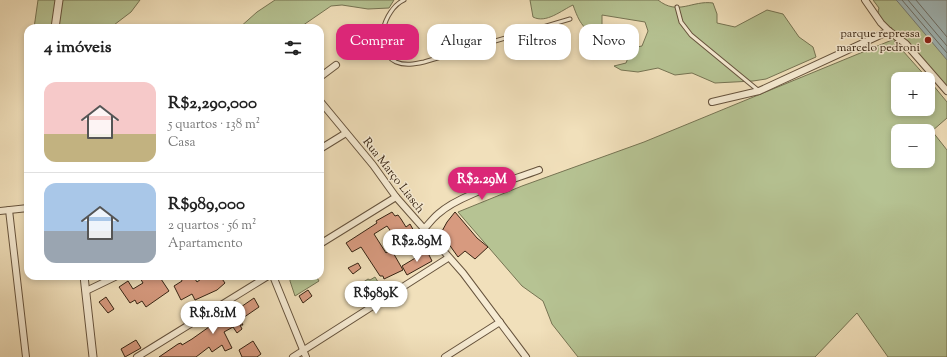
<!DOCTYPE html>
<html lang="pt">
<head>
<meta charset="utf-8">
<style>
  :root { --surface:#fff; --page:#f2f2f2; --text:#222; --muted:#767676; --line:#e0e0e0; --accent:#db2777 }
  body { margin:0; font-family:"Sorts Mill Goudy",serif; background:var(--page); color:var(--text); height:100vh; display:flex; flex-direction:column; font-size:15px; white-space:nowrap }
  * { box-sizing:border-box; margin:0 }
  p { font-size:13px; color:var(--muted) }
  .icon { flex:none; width:22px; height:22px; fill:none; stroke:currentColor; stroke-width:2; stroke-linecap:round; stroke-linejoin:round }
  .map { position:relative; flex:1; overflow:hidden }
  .drawer { position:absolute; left:24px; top:24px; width:300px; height:256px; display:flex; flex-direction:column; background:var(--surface); border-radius:12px; box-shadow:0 2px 6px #0003 }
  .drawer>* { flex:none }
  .hud { position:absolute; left:336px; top:24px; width:380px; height:36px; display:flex; gap:8px }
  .tools { position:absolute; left:891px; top:72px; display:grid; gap:8px }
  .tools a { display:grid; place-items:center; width:44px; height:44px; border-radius:8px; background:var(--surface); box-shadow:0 2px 6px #0003; font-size:20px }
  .price { position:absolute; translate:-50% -34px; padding:0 9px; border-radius:14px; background:#fff; color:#222; font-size:13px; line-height:26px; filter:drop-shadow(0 1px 2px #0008) }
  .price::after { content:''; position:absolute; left:50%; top:24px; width:12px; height:9px; margin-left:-6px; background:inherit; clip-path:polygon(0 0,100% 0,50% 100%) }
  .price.active { background:var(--accent); color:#fff }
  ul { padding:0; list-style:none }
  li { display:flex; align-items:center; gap:12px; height:100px; padding:0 20px }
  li+li { border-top:1px solid var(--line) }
  li span { display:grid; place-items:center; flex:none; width:112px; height:80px; border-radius:12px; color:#555 }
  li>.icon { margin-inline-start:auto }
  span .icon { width:48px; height:48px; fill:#fffc; stroke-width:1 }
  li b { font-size:17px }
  h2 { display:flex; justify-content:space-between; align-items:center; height:48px; padding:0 20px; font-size:17px }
  .pill { padding:0 14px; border-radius:12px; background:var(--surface); box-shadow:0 2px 6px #0003; font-size:14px; line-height:36px }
  .pill.active { background:var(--accent); color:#fff }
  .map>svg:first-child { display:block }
</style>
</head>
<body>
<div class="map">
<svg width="947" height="357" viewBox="0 0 947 357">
  <rect width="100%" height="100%" fill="#f1e0bb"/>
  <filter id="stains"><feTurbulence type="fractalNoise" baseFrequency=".005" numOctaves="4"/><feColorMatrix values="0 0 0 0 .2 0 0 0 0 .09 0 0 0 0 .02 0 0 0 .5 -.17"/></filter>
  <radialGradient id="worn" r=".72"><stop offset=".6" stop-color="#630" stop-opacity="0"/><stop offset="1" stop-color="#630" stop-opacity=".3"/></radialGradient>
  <g fill="#b6c393" stroke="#767453" fill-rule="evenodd">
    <path d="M38 0H140L131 12 110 28H34Z"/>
    <path d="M275 0H394L389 8 368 9 342 5 331 6 299 28H239L257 12Z"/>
    <path d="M530 0H658C678 16 692 0 713 3L717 14V23L735 27 767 10 783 14 799 37 813 47 816 57 766 79 753 81 715 83 692 73 675 75 658 68 638 72 621 70 614 66 626 63 632 48 642 46 648 31 645 22 602 15V37C584 32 579 22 573 5 562 10 546 24 533 17Z"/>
    <path d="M873 0H947V86L922 61 915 48 894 41 928 79H898V109H928V79L947 102V118L932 131 947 150V357H888L857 313 815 357H578L552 324 543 301 522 286 458 212 522 186 644 142 892 40C885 31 875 20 879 8ZM898 131H928V161H898Z"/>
    <path d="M423 241 428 248 414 257 411 250Z"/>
    <path d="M290 276H316L319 281 295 296 290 281Z"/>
    <path d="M375 277 383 290 369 300 359 285 368 279 370 280Z"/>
  </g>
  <path fill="#a1babc" stroke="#777e78" d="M896 0H947V60L898 2Z"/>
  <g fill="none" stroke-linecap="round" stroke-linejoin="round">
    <g stroke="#6c6f68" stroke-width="1">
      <path d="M902 0 947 53"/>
      <path d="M908 0 947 46"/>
      <path d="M916 0 947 37"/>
    </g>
  </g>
  <g fill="#d79a7f" stroke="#372413">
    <path d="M392 212 395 216 398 215 401 219 406 227 410 224 415 233 395 245 391 238 394 236 387 226 374 234 386 253 391 249 403 270 384 279 383 276H380L361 247 352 252 346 243 377 223 376 221Z"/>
    <path d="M455 212 477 238 488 247 475 259 465 251 458 257 441 233 447 222Z"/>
    <path d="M427 251 432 261 407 275 402 266Z"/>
    <path d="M358 263 361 268 353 274 348 268Z"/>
    <path d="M139 276H159L169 291 146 307 142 301 137 304 135 300 130 303 119 287 128 281 133 289 143 283Z"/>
    <path d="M180 276H193L197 282 205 276H220L225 283 217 290 195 300 192 294 181 300 174 286 182 281Z"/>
    <path d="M308 290 312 296 303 303 299 296Z"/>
    <path d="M106 297 114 309 108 313 99 302Z"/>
    <path d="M254 298 259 307 240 320 243 325H240L242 329 237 333 233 327 224 332 232 348 225 351 222 345 212 352 209 347 196 357H159L178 344 181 343 182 345 192 339 216 322 218 325 227 319 225 315 233 309 235 311Z"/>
    <path d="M136 340 141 348 125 357 121 349Z"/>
    <path d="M253 341 261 354 257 357H242L239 350Z"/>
  </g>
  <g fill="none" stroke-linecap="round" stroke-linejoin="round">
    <defs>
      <g id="service">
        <path d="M404 0C384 9 371 50 396 62 405 66 415 64 424 62L570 19"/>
        <path d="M677 7 681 22 691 35 759 91"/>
      </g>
      <g id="minor">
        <path d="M865 0 881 23 889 31 906 44 947 91"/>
        <path d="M349 55 383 33"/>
        <path d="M320 77 336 65"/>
        <path d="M320 101 373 165 396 197 463 273 526 357"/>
        <path d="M712 102 759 91 889 31"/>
        <path d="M320 149 346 133"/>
        <path d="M9 210 26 357"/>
        <path d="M0 211 28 208"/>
        <path d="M423 230C428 225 432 219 438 214 460 194 510 181 539 170"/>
        <path d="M320 244 396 197"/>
        <path d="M273 276 306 357"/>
        <path d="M86 291 117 276"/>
        <path d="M137 357 268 276"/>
        <path d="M293 357 448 258"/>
        <path d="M445 357 500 322"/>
      </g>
      <g id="tertiary">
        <path d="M55 28 59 0"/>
        <path d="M84 276 93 357"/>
      </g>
    </defs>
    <use href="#service" stroke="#66533d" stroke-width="5"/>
    <use href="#minor" stroke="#66533d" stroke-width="8"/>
    <use href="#tertiary" stroke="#66533d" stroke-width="9"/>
    <use href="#service" stroke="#f6ebd3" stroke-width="3"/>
    <use href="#minor" stroke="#f6ebd3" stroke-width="6"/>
    <use href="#tertiary" stroke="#f6ebd3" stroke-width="7"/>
  </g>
  <circle fill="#8f2418" stroke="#f6ebd3" stroke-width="1.5" cx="928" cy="40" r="4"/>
  <g text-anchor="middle" stroke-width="3" stroke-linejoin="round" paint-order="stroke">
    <g font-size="12" fill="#372413" stroke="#f6ebd3" text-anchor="end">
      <text x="920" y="37">parque repressa<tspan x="920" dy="14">marcelo pedroni</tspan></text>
    </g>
    <g font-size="12" fill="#372413" stroke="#f6ebd3">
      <text transform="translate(394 175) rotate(52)" y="4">Rua Março Liasch</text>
    </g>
  </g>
  <rect width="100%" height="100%" filter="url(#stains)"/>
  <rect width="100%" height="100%" fill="url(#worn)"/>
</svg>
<div class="tools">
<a>+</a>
<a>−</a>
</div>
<b class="price active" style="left:482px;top:201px">R$2.29M</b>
<b class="price" style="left:417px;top:263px">R$2.89M</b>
<b class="price" style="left:376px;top:315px">R$989K</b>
<b class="price" style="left:213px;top:335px">R$1.81M</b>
<div class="hud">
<a class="pill active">Comprar</a>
<a class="pill">Alugar</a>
<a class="pill">Filtros</a>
<a class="pill">Novo</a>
</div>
<section class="drawer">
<h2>4 imóveis<svg class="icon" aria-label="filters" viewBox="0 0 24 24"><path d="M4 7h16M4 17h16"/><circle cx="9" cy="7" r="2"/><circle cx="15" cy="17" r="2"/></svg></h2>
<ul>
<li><span style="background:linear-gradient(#f6c9c9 65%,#c2b280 0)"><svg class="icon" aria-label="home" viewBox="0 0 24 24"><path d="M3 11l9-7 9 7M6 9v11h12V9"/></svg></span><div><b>R$2,290,000</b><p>5 quartos · 138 m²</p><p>Casa</p></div></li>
<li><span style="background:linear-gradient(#a9c7e8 60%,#9aa5b1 0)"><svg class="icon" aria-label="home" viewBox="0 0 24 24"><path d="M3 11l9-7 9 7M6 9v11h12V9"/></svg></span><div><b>R$989,000</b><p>2 quartos · 56 m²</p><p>Apartamento</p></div></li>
</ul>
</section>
</div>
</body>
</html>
